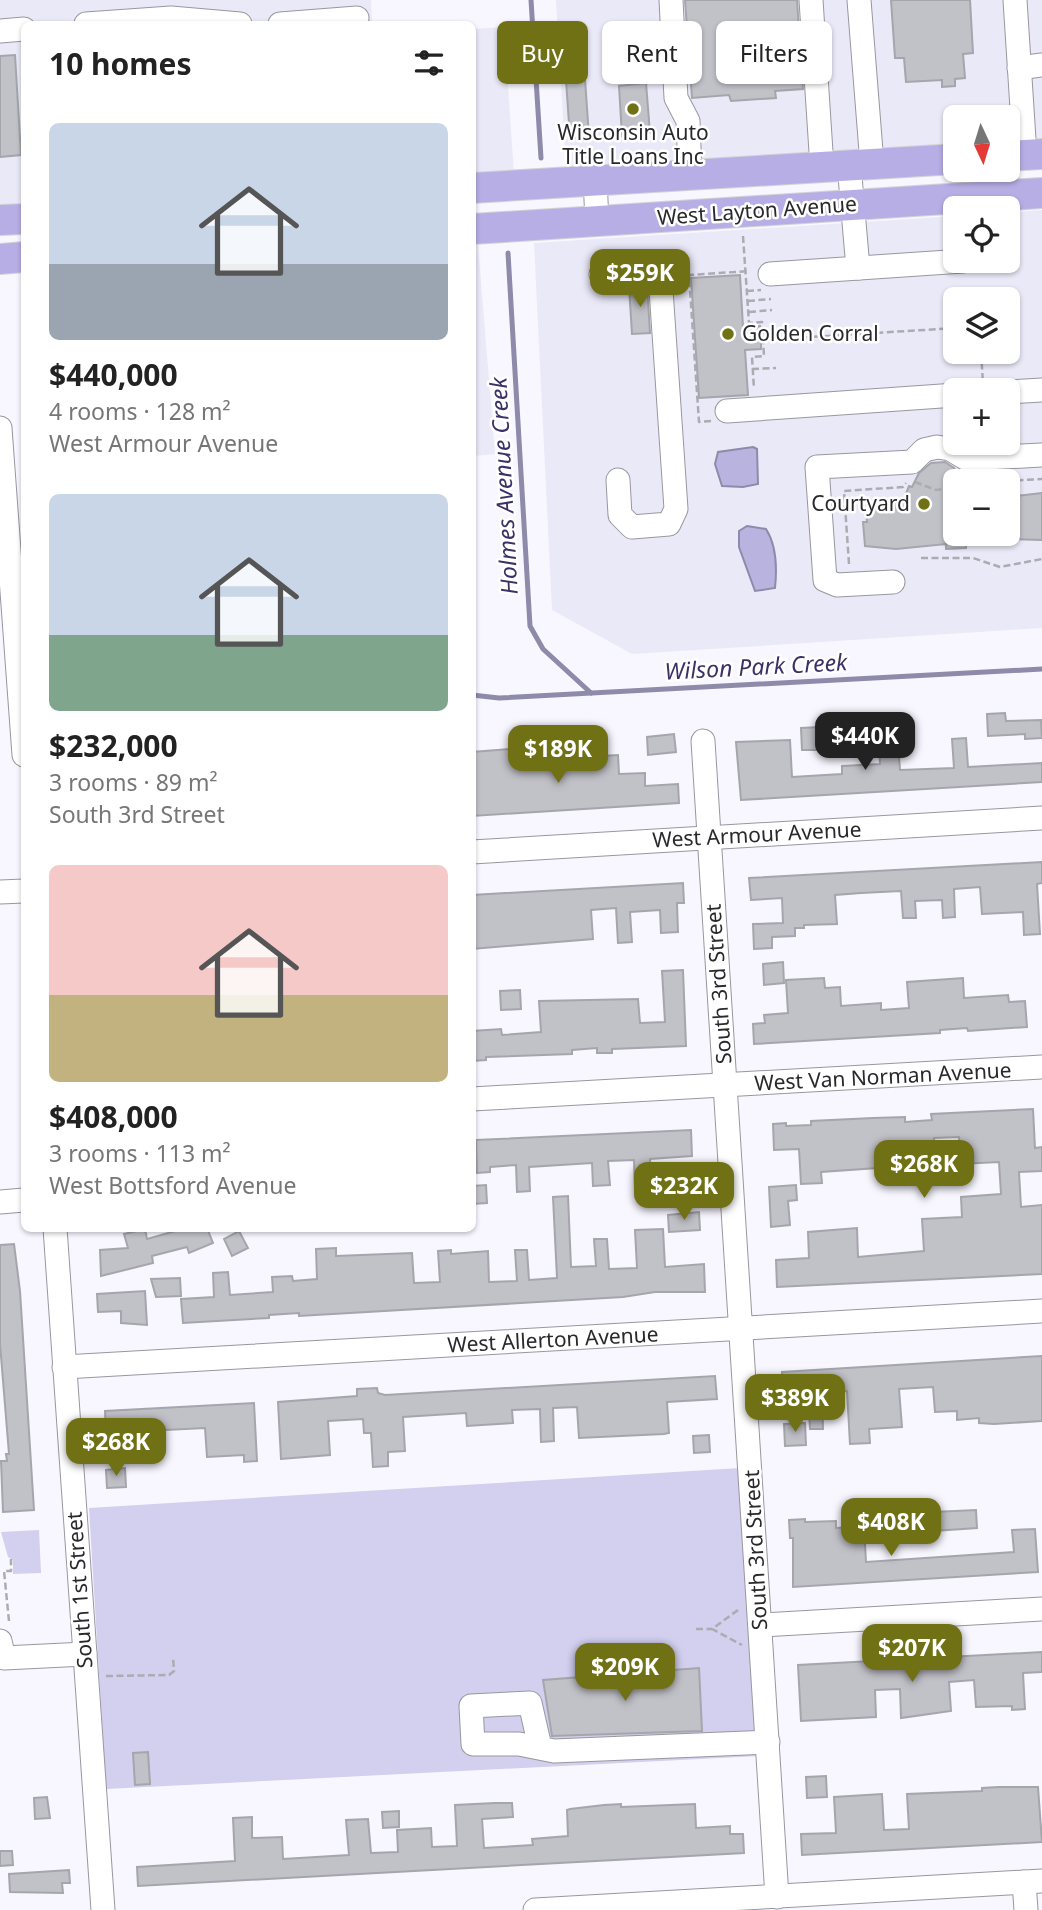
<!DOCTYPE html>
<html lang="en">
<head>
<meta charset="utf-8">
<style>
  :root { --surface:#fff; --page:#f2f2f2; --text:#222; --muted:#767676; --accent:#707014 }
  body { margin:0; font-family:"Noto Sans",sans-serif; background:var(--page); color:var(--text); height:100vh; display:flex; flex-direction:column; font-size:26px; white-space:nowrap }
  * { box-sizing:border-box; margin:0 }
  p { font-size:23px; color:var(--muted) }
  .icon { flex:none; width:38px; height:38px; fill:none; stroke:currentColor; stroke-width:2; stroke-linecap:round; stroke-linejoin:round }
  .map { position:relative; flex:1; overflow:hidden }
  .panel { position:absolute; left:21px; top:21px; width:455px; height:1211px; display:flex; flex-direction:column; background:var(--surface); border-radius:10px; box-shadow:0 2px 5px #0004 }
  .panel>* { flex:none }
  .banner { position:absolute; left:497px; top:21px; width:439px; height:63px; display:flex; gap:14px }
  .needle { width:46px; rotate:176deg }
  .fabs { position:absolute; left:943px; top:105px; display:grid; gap:14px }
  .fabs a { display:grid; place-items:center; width:77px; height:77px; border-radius:10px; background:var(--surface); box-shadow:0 2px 5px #0004; font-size:35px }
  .price { position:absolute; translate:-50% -60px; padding:0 16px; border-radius:14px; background:var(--accent); color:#fff; font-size:23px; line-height:46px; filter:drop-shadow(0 2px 4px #0008) }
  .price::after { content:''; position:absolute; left:50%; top:42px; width:21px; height:16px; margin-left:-10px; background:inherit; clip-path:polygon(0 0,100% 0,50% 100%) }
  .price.selected { background:#222; color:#fff }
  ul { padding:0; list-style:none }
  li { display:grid; align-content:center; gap:14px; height:371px; padding:0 28px }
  li span { display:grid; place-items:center; height:217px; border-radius:10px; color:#555 }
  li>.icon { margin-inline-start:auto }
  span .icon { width:126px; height:126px; fill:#fffc; stroke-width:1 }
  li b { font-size:30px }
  h2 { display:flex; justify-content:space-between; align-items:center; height:84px; padding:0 28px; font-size:30px }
  .chip { padding:0 24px; border-radius:10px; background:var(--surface); box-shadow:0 2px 5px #0004; font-size:24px; line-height:63px }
  .chip.selected { background:var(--accent); color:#fff }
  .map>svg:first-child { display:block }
</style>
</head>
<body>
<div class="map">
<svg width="1042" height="1910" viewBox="0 0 1042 1910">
  <rect width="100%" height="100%" fill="#f8f7ff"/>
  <g fill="#eae9f8" fill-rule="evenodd">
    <path d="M0 0H371L372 24H24V207L0 208Z"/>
    <path d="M556 0H1042V139L1008 141V117H956L955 145 566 170Z"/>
    <path d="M504 27 514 174 473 177V29Z"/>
    <path d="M1042 210V628L632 654 552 610 534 243 955 216 956 261H1008V213ZM956 299H1008V352H956ZM956 390H1008V443H956ZM956 481H1008V534H956Z"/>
    <path d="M478 245 495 454 473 456 472 246Z"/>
  </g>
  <g fill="#d2cfef">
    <path d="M740 1468 759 1756 106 1789 89 1508Z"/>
    <path d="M39 1530 41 1573 13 1574V1560L8 1557 1 1532Z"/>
  </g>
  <g fill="#b9b4df" stroke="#8e8aa9" stroke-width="2">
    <path d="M753 447 757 449 758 484 743 487 722 486 715 464 718 452Z"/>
    <path d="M747 526 766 529C777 546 777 569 775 588L755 591 739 547V531Z"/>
  </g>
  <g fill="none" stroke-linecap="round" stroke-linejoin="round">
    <g stroke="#8e8aa9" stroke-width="5">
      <path d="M531 0 541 158"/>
      <path d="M508 253 530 626 543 649 591 693"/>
      <path d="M472 695 499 698 1042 669"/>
    </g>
  </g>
  <g fill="#c1c1c8" stroke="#a5a5ac" stroke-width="2">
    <path d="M685 0H797L803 89 775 91 776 98 731 101 729 95 692 98Z"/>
    <path d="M891 0H970L973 53 963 54 965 78 955 79V86L942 87V80L906 82 904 58H895Z"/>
    <path d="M15 55 21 155 0 157V56Z"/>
    <path d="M585 79 589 137 570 138 566 80Z"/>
    <path d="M646 83 650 133 622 136 619 86Z"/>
    <path d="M740 275 743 327 760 326 761 340V349L745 350 748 395 699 398 691 278Z"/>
    <path d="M647 285 650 333 632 334 629 286Z"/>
    <path d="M945 462 954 468 958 481 956 534H966V548L946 549V544L896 549 865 546 863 522H867L866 509 903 501 909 486 912 487 919 473 931 463Z"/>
    <path d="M1042 493V540L1008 539V497Z"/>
    <path d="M1005 713 1006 721 1041 720 1042 738 1025 739V734L988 736 987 714Z"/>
    <path d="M820 727 821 750H802L801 728Z"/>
    <path d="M897 729 900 770 954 768 952 739 966 738 968 767 1042 763V782L741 800 736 742 790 740 792 777 842 774V766L880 764 878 731Z"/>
    <path d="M674 734 676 752 648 755 647 737Z"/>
    <path d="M511 749 512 761 618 755 619 774 645 773V786L678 784 679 803 472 816V752Z"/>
    <path d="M1042 862V883L1037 884 1040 934 1024 935 1023 912 982 914 980 887 954 889 955 917 943 918 942 900 915 901 916 918H903L901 891 861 893 835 895 837 924 804 925V928H795V936L772 937V948L754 949 753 924 783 923 782 898 751 900 749 878Z"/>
    <path d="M683 883 684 903H677L678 932 661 933 660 910 630 912 632 942 618 943 616 908 591 910 593 939 472 949V895Z"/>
    <path d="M783 962 784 983 764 985 763 964Z"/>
    <path d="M683 970 686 1046 612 1049V1053H597V1048L572 1050V1054L486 1057V1060L472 1061V1031L501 1029 502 1035 541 1032 539 1001 638 999 640 1023 665 1022 662 971Z"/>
    <path d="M824 978 825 988 840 987 841 1006 881 1003V1010L909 1008 907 982 963 978 964 998 1008 995 1009 1002 1025 1001 1027 1027 968 1031 967 1028 940 1030V1033L754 1044 753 1024 765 1023 764 1015 788 1013 786 980Z"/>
    <path d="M520 990 521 1009 501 1010 500 991Z"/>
    <path d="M1033 1109 1035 1148 1042 1147V1171L1019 1172 1021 1207 1042 1205V1274L777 1287 776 1260 809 1258 808 1232 857 1228 858 1257 924 1251 922 1219 962 1217 961 1197 1001 1194 999 1162 960 1164 959 1137 934 1138V1144L890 1147 892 1167 821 1172 822 1183 801 1184 799 1149 774 1150 773 1124 786 1123V1126L811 1125V1121L873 1118 905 1117V1122L932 1120 931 1114Z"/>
    <path d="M691 1130 692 1156 650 1159 652 1189 635 1190 634 1160 608 1161 610 1185 593 1186 592 1163 529 1167 530 1191 517 1192 516 1165 490 1167V1172L477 1173 476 1140Z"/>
    <path d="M486 1185 487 1203 472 1204V1186Z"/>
    <path d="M796 1185 797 1200 788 1201 790 1225 771 1227 769 1187Z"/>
    <path d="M568 1196 571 1267 596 1266 594 1239H607L609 1269 637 1268 635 1230 663 1229 665 1267 704 1264 705 1292H655L623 1297 299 1316V1313L269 1315V1318L183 1323 181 1299 214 1297 213 1273 228 1272 230 1295 273 1292 272 1277 292 1276 293 1281 317 1279 316 1249 336 1248V1256L412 1253 414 1283 440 1282 438 1251 451 1250V1254L488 1251 489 1282 517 1281 515 1250H527L529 1280 557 1278 553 1197Z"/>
    <path d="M699 1212 700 1230 669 1232 668 1215Z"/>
    <path d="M186 1228H207L213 1243 189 1253 187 1247 152 1256 153 1263 101 1276 100 1250 128 1248 124 1234 145 1229 147 1239Z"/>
    <path d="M239 1231 248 1248 232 1256 224 1239Z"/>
    <path d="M14 1244 20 1291 34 1510 3 1512 1 1461H7L6 1454H9L0 1344V1245Z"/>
    <path d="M180 1278 181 1296 156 1297 151 1279Z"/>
    <path d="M145 1291 147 1325 121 1323V1311L98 1312 97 1294Z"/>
    <path d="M1042 1356V1421L994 1424 979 1423V1418L957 1420V1411L935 1412 933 1387 899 1389 902 1427 869 1429 870 1443 850 1444 847 1391 822 1393 823 1429H810L808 1394 783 1395 782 1372Z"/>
    <path d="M715 1376 717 1399 667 1402 669 1433 664 1434 579 1438 577 1407 553 1408 554 1441 541 1442 540 1409 512 1410 513 1423 467 1426 466 1413 403 1417 405 1451 388 1452V1466L373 1467 371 1433H364L363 1419 328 1421 330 1455 281 1459 278 1402 357 1396V1389L377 1388 378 1393 385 1395Z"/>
    <path d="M254 1403 257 1461 244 1462V1455L207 1457 205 1428 106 1433 105 1411Z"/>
    <path d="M805 1423 806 1445 785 1446 784 1424Z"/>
    <path d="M709 1435 710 1452 694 1453 693 1436Z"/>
    <path d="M125 1468 126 1487 107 1488 106 1470Z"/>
    <path d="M934 1509 933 1512 976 1510 977 1528 890 1534 889 1511Z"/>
    <path d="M805 1519V1522L836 1521V1528L864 1526 866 1562 1014 1552 1012 1530 1035 1529 1038 1572 793 1587V1538H790L789 1520Z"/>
    <path d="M1042 1652V1672L1023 1673 1025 1709 1012 1710V1706L976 1707 974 1680 949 1682 951 1711 901 1718 900 1689 875 1690 876 1717 801 1721 798 1665Z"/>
    <path d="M699 1668 702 1731 552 1736 543 1680Z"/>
    <path d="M148 1752 150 1784 135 1785 133 1753Z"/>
    <path d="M826 1776 827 1797 807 1798 806 1777Z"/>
    <path d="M999 1787H1038L1042 1842 802 1855 801 1834 836 1833 834 1797 882 1794 884 1830 909 1829 907 1794 982 1791V1788Z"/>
    <path d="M47 1797 50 1818 35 1819 34 1798Z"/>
    <path d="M495 1803H512L513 1817 482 1819 484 1848 533 1845 532 1839 568 1836 567 1810 570 1809 604 1805 621 1804V1807L695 1804 696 1828 730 1826V1834H743L744 1853 138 1886 137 1867 235 1861 233 1818 252 1817V1838L282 1837 283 1859 349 1855 346 1820 368 1819 371 1853 398 1852 397 1830 431 1828 432 1847 457 1846 455 1805Z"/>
    <path d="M399 1811V1827L383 1828 382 1812Z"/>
    <path d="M0 1851H12L13 1865 0 1866Z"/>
    <path d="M69 1870 70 1883H62L63 1893 10 1892 9 1874Z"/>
  </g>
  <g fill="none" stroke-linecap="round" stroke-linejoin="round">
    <defs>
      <g id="minor">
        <path d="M671 0 676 98 688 121 690 174"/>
        <path d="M811 0 822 167"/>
        <path d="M859 0 872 164"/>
        <path d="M1015 0 1025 155"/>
        <path d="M86 24 171 18 240 24"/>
        <path d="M280 24 357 18"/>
        <path d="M0 31 24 29"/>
        <path d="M1019 68 1042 65"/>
        <path d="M849 165 858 268"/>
        <path d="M595 179 597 221"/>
        <path d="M601 274 650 270 660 275 676 509 669 524 632 527 620 515 618 480"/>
        <path d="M770 274 963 261"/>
        <path d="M1008 392 1042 390"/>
        <path d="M727 411 956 395"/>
        <path d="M0 428 24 755"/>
        <path d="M893 582 837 585 825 580 817 467 912 462 924 450 937 447 950 449 967 459 1042 455"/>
        <path d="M703 741 777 1897"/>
        <path d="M472 852 1042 818"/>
        <path d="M0 892 24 891"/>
        <path d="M472 1099 1042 1067"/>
        <path d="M0 1202 24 1200"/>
        <path d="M55 1228 103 1910"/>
        <path d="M64 1367 1042 1311"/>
        <path d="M761 1625 1042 1609"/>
        <path d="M0 1641 4 1658 85 1654"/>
        <path d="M540 1747 530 1703 471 1706 473 1744H519L554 1751 768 1742"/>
        <path d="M1024 1882 1026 1910"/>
        <path d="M535 1910 1042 1881"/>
      </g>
      <g id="major">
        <path d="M1008 156 1042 154"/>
        <path d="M472 188 956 159"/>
        <path d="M0 220 24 219"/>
        <path d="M472 229 1042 193"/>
        <path d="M0 259 24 257"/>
      </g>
    </defs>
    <use href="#minor" stroke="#98979f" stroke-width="25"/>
    <use href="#major" stroke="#d4d4d5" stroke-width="32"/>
    <g stroke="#acabb1" stroke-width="2.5" stroke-dasharray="7 3.5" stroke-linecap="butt">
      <path d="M743 236 749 323 762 322 764 356 752 357 754 389"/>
      <path d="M747 291 761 290"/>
      <path d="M748 301 771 299"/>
      <path d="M749 312 772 310"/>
      <path d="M761 340 956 328"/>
      <path d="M981 352 983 383"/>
      <path d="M752 369 776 368"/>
      <path d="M711 421 699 422 689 275 750 271"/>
      <path d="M1006 481 1042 479"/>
      <path d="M915 482 936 490 956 487"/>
      <path d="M921 558H973L1000 567 1042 559"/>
      <path d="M849 564 844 491 903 487 906 483"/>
      <path d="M738 1610 712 1629 742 1645"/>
      <path d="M9 1621 4 1571H11V1559"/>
      <path d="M696 1629H712"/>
      <path d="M106 1676 169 1675 174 1671 173 1657"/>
    </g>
    <use href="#minor" stroke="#fff" stroke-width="23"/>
    <use href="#major" stroke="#b8aee6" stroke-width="30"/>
  </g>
  <g fill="#707014" stroke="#fff" stroke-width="2.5">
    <circle cx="633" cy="109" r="7"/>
    <circle cx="728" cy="334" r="7"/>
    <circle cx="924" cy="504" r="7"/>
  </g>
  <g text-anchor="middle" stroke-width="5" stroke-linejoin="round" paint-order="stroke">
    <g font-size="21" fill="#29292c" stroke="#fff">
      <text x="633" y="140">Wisconsin Auto<tspan x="633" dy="24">Title Loans Inc</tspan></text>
      <text x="742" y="341" text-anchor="start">Golden Corral</text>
      <text x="910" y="511" text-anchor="end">Courtyard</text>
    </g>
    <g font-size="21" fill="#29292c" stroke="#fff">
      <text transform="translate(757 211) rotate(-4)" y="7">West Layton Avenue</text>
      <text transform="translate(757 835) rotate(-3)" y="7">West Armour Avenue</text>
      <text transform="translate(719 984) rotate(-94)" y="7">South 3rd Street</text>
      <text transform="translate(883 1077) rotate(-3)" y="7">West Van Norman Avenue</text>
      <text transform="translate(553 1340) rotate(-3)" y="7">West Allerton Avenue</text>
      <text transform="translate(756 1550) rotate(-93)" y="7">South 3rd Street</text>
      <text transform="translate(80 1590) rotate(-94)" y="7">South 1st Street</text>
    </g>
    <g font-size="23" font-style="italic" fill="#3b3166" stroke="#fff">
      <text transform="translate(504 486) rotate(-93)" y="8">Holmes Avenue Creek</text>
      <text transform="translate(756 667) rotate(-3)" y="8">Wilson Park Creek</text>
    </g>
  </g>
</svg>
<div class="fabs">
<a><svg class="needle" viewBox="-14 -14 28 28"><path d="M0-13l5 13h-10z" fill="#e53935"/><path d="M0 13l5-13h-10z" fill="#767676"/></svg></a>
<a><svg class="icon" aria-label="locate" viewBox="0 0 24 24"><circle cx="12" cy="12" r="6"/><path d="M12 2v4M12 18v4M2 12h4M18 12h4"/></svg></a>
<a><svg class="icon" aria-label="layers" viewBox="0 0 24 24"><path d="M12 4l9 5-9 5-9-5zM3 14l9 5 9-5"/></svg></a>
<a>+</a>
<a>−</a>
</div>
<b class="price" style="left:640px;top:309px">$259K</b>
<b class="price selected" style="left:865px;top:772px">$440K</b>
<b class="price" style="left:558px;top:785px">$189K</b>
<b class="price" style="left:924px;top:1200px">$268K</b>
<b class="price" style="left:684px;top:1222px">$232K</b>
<b class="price" style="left:795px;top:1434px">$389K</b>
<b class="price" style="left:116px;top:1478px">$268K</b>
<b class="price" style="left:891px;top:1558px">$408K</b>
<b class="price" style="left:912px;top:1684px">$207K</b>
<b class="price" style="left:625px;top:1703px">$209K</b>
<div class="banner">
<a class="chip selected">Buy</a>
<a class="chip">Rent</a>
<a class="chip">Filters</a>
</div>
<section class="panel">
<h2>10 homes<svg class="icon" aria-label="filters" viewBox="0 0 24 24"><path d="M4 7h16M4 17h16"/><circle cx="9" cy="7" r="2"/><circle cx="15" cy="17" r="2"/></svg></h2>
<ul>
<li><span style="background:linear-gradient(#c9d6e8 65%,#9aa5b1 0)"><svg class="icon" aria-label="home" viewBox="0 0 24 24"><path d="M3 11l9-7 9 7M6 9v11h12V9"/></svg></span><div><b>$440,000</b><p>4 rooms · 128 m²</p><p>West Armour Avenue</p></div></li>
<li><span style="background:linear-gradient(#c9d6e8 65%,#7fa58c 0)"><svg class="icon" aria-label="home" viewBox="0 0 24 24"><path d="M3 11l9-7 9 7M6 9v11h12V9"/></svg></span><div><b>$232,000</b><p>3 rooms · 89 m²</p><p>South 3rd Street</p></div></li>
<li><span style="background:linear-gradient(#f6c9c9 60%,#c2b280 0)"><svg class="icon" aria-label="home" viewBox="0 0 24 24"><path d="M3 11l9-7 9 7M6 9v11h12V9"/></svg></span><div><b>$408,000</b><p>3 rooms · 113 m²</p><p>West Bottsford Avenue</p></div></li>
</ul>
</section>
</div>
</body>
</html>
